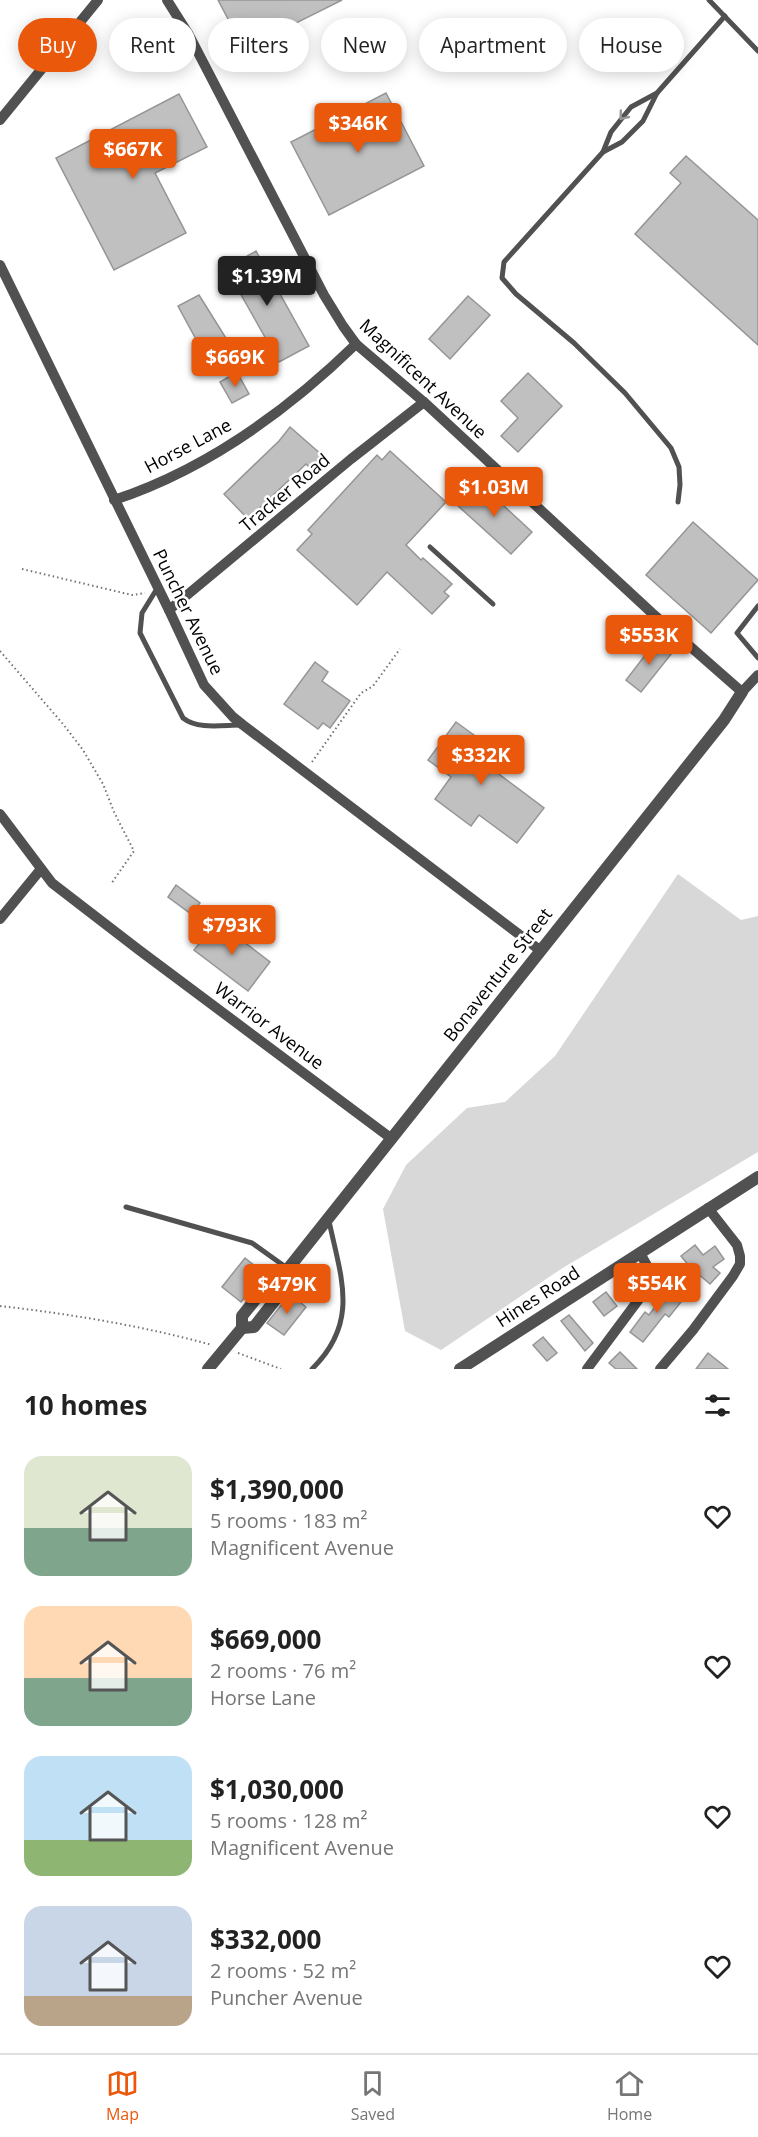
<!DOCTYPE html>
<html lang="en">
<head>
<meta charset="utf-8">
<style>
  :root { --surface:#fff; --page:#f6f6f6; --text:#222; --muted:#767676; --line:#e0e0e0; --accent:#ea580c }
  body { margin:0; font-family:"Open Sans",sans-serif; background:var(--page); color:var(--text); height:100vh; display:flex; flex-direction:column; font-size:22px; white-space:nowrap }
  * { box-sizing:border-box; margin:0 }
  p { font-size:20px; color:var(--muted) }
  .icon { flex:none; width:33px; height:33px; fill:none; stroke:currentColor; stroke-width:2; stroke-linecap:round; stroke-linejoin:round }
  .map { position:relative; height:1369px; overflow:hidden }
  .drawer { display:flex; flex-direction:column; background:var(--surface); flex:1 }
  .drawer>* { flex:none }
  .guide { position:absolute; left:18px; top:18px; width:723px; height:54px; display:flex; gap:12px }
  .price { position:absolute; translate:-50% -51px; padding:0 14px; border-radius:6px; background:var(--accent); color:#fff; font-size:20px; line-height:39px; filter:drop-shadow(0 2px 3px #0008) }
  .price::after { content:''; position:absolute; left:50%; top:36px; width:18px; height:14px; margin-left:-9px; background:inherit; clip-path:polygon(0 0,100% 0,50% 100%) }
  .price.selected { background:#222; color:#fff }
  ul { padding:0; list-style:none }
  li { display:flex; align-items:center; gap:18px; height:150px; padding:0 24px }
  li span { display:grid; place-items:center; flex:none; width:168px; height:120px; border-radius:18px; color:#555 }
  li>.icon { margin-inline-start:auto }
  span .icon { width:72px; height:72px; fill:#fffc; stroke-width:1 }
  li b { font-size:26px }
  h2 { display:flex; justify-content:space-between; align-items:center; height:72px; padding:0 24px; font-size:26px }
  .pill { padding:0 21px; border-radius:27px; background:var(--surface); box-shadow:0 3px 15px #0003; font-size:21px; line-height:54px }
  .pill.selected { background:var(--accent); color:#fff }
  .menu { display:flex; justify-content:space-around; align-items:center; height:84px; border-top:2px solid var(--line); background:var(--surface); font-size:16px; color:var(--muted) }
  .menu a { display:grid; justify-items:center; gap:3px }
  .menu .selected { color:var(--accent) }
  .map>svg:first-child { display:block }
</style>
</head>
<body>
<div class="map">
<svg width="758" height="1369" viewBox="0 0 758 1369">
  <rect width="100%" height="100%" fill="#fff"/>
  <path fill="#d8d8d8" d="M678 874 741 920 758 916V1152L561 1269 441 1350 405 1331 383 1209 406 1165 467 1108 505 1102 555 1056Z"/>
  <g fill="#c0c0c0" stroke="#959595" stroke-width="1.5">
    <path d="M218 0H342L244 49Z"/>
    <path d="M386 93 424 166 329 215 291 142Z"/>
    <path d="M179 94 207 147 155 173 186 233 114 270 56 158Z"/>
    <path d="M686 156 758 220V345L635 234 681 183 670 173Z"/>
    <path d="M256 251 309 346 279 362 226 268Z"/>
    <path d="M199 295 229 343 204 354 178 306Z"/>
    <path d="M468 296 490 315 450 359 429 339Z"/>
    <path d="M237 372 249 394 232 403 220 382Z"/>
    <path d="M528 373 562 406 518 452 501 436 518 418 501 401Z"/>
    <path d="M290 427 322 455 310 468 306 464 248 519 224 494 279 441Z"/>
    <path d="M390 451 446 502 406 545 421 560 423 558 452 584 444 592 449 596 432 614 387 572 357 605 297 550 312 534 308 530 377 455 382 460Z"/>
    <path d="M478 482 532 532 511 554 457 505Z"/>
    <path d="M693 522 758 580 711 633 646 575Z"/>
    <path d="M656 641 672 653 641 692 626 680Z"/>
    <path d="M315 662 328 672 322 681 350 701 330 728 323 723 318 729 284 704Z"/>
    <path d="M456 722 493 749 483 762 544 808 517 843 479 815 471 826 435 799 451 777 428 760Z"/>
    <path d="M176 885 200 903 191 914 168 897Z"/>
    <path d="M217 921 270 962 248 991 194 950Z"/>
    <path d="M695 1245 703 1255 715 1246 724 1259 713 1267 720 1273 710 1284 690 1267 681 1256Z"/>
    <path d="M245 1258 264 1273 241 1302 222 1287Z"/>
    <path d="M670 1287 685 1297 669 1317 665 1314 643 1342 630 1332 645 1312 649 1315Z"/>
    <path d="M606 1292 617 1306 604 1316 593 1302Z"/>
    <path d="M290 1294 306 1307 284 1335 267 1323Z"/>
    <path d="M569 1315 593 1343 585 1351 561 1321Z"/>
    <path d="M543 1337 557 1353 547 1361 533 1345Z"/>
    <path d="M620 1352 637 1369H616L609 1363Z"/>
    <path d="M708 1353 728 1369H696Z"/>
  </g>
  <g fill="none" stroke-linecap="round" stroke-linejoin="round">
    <g stroke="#737373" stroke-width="2" stroke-dasharray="1.5 3" stroke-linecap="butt">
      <path d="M22 569 132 595 145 593"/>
      <path d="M0 651 63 724 83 750 103 784 114 812 134 851 111 884"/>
      <path d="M312 762 361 693 373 686 400 649"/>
      <path d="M0 1306C71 1314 143 1326 212 1345"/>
      <path d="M238 1353 281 1369"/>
    </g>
    <g stroke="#515151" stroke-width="5">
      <path d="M709 0 758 51"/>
      <path d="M657 93 631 107 611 132 603 152 504 262 502 278 516 294 574 343 625 393 671 448 679 467 680 485 678 502"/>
      <path d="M603 152 622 142 643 121 657 93 725 16"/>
      <path d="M430 547 493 604"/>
      <path d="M158 587 142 613 140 633 183 718C198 730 223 725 241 725"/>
      <path d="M758 606 737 633 758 658"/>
      <path d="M126 1207 252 1243 287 1268"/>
      <path d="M312 1369C360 1322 341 1278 329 1221"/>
    </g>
    <g stroke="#515151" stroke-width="10">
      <path d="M167 0 189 35 324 295 343 326 356 344 425 403 652 613 742 692"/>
      <path d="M0 120 98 0"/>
      <path d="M0 265 169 610 204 685 233 717 243 725 541 951"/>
      <path d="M114 500C205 470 288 410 356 344"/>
      <path d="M169 610 351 459 424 402"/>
      <path d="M742 692 758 675"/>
      <path d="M0 814 52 883 139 950 392 1139"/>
      <path d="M0 919 41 869"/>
      <path d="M587 1369 651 1283V1273L640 1253"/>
      <path d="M660 1369 693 1330 733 1276 740 1264V1256L737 1245 708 1208"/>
    </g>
    <g stroke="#515151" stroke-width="12">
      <path d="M242 1328 254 1327 283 1290 280 1279"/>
      <path d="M208 1369 242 1328V1316L271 1280 280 1279 724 720 742 692"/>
      <path d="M460 1369 758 1177"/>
    </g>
  </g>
  <defs><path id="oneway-chevron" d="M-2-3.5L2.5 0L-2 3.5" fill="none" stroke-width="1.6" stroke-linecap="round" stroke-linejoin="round" transform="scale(1.5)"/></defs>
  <use stroke="#979797" href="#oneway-chevron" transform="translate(623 116) rotate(129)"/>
  <g text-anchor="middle" stroke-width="5" stroke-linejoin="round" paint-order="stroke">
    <g font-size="18" fill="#000" stroke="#fff">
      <text transform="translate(423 379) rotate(43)" y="6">Magnificent Avenue</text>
      <text transform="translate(188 446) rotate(-28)" y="6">Horse Lane</text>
      <text transform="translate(285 493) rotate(-40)" y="6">Tracker Road</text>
      <text transform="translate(188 612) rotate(64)" y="6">Puncher Avenue</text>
      <text transform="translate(498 975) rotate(-52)" y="6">Bonaventure Street</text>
      <text transform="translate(269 1026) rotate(37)" y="6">Warrior Avenue</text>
      <text transform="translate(538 1297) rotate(-33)" y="6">Hines Road</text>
    </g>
  </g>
</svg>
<b class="price" style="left:358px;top:154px">$346K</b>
<b class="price" style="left:133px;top:180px">$667K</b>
<b class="price selected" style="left:267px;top:307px">$1.39M</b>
<b class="price" style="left:235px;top:388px">$669K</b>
<b class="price" style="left:494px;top:518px">$1.03M</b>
<b class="price" style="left:649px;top:666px">$553K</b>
<b class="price" style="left:481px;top:786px">$332K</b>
<b class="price" style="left:232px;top:956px">$793K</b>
<b class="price" style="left:657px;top:1314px">$554K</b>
<b class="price" style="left:287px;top:1315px">$479K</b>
<div class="guide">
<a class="pill selected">Buy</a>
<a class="pill">Rent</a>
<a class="pill">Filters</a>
<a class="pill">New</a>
<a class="pill">Apartment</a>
<a class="pill">House</a>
</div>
</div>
<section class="drawer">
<h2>10 homes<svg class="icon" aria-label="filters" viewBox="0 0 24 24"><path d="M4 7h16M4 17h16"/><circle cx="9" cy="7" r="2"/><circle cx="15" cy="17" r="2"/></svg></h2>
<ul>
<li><span style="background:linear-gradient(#dfe7d0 60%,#7fa58c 0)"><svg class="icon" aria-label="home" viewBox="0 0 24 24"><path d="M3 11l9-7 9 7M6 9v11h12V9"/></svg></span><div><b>$1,390,000</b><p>5 rooms · 183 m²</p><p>Magnificent Avenue</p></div><svg class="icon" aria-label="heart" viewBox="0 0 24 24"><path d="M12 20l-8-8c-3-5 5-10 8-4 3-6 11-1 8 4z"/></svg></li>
<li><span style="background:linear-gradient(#ffd9b3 60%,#7fa58c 0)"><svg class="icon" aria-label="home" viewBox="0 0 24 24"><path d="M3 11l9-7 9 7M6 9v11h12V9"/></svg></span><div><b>$669,000</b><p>2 rooms · 76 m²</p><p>Horse Lane</p></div><svg class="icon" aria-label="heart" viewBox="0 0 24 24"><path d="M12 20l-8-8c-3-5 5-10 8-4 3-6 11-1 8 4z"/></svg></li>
<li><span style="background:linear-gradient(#bfe0f5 70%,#8fb573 0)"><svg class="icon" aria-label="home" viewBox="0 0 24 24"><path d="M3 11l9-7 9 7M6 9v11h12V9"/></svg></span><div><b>$1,030,000</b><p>5 rooms · 128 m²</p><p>Magnificent Avenue</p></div><svg class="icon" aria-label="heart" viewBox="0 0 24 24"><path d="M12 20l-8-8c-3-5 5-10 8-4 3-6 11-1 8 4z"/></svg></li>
<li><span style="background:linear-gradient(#c9d6e8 75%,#b9a48a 0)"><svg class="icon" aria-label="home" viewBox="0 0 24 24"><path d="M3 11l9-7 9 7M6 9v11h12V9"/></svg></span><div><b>$332,000</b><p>2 rooms · 52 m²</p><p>Puncher Avenue</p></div><svg class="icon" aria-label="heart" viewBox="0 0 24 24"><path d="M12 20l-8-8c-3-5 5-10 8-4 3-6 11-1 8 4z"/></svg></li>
</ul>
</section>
<nav class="menu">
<a class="selected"><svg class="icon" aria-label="map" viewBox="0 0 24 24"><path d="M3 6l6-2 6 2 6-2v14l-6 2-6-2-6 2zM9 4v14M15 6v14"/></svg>Map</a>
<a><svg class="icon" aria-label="saved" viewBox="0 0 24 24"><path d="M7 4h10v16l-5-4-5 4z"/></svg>Saved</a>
<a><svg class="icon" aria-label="home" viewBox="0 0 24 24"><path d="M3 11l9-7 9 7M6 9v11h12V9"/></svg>Home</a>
</nav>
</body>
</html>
